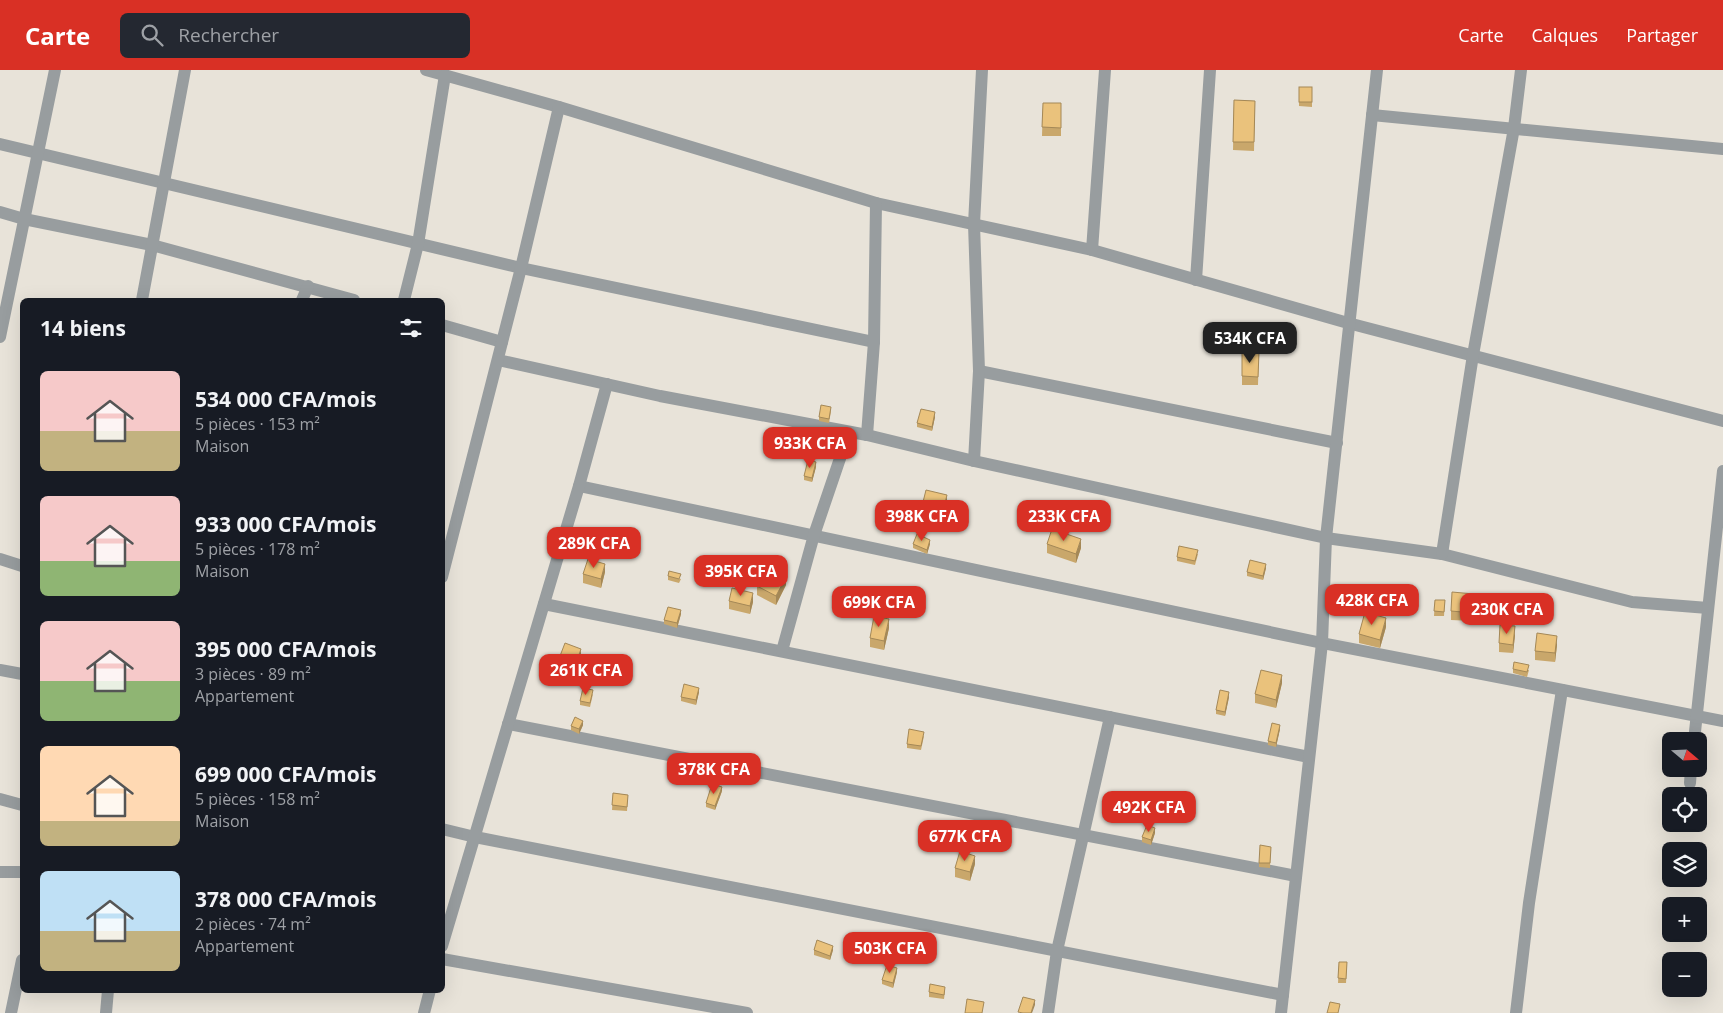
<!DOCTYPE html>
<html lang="fr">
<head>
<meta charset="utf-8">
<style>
  :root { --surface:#171b24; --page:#242831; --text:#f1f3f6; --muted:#9ea1a6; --accent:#d93025 }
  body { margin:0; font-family:"Open Sans",sans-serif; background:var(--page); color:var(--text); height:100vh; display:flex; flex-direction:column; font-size:19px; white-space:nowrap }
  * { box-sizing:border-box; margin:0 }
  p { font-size:16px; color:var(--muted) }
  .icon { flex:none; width:28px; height:28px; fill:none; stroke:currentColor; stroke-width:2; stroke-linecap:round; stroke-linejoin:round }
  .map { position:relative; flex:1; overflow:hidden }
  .details { position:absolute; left:20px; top:228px; width:425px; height:695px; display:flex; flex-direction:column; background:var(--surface); border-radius:8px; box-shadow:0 5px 20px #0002 }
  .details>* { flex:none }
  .needle { width:32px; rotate:109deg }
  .tools { position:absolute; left:1662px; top:662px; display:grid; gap:10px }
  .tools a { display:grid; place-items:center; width:45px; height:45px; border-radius:8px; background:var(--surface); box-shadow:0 5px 20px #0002; font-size:25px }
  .price { position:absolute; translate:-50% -42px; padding:0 11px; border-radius:10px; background:var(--accent); color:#fff; font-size:16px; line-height:32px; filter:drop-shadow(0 1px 2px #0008) }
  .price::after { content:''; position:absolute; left:50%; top:30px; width:15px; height:11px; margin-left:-8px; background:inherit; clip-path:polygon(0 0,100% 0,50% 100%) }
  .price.current { background:#222; color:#fff }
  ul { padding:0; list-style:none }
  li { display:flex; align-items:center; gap:15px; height:125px; padding:0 20px }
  li span { display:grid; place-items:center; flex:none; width:140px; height:100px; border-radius:8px; color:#555 }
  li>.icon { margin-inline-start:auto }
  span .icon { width:60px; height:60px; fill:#fffc; stroke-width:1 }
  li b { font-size:21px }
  h2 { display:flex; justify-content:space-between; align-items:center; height:60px; padding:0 20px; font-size:21px }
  header { display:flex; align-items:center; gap:30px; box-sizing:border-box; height:70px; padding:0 25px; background:var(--accent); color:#fff }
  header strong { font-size:24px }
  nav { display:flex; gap:28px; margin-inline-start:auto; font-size:18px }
  .search { width:350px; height:45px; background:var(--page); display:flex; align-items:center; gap:12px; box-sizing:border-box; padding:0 18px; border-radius:8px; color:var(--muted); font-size:19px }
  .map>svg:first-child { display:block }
</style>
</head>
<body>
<header>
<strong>Carte</strong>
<div class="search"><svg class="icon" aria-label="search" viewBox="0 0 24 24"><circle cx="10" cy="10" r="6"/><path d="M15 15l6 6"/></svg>Rechercher</div>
<nav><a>Carte</a><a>Calques</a><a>Partager</a></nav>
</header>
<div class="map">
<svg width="1723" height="943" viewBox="0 0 1723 943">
  <rect width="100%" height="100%" fill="#e8e3d9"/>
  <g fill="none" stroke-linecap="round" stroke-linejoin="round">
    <g stroke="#989d9f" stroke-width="12">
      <path d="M426 0 559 37 876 133 1092 180 1348 253 1723 351"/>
      <path d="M1372 45 1723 79"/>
      <path d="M0 74 521 198 874 272"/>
      <path d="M0 142 24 149 152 175 354 230"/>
      <path d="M1092 180 1105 0"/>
      <path d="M1196 210 1210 0"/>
      <path d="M142 230 185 0"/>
      <path d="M302 230 308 216"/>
      <path d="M404 230 418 174 445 5"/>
      <path d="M442 255 502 272"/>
      <path d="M0 267 55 0"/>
      <path d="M498 290 660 326 867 365 974 391 1326 468 1442 484 1632 532 1708 538"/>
      <path d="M979 301 1337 373"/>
      <path d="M867 365 874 272 876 133"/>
      <path d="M974 391 979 301 974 154 982 0"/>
      <path d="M579 416 1322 573 1723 651"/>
      <path d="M1442 484 1473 285 1514 58 1521 0"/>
      <path d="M0 489 22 496"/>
      <path d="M442 507 521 198 559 37"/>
      <path d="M544 534 1309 687"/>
      <path d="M782 581 814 465 849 362"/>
      <path d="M0 600 22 604"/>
      <path d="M508 654 1296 806"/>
      <path d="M1694 671 1723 401"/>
      <path d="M1690 713 1691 699"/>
      <path d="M0 729 22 735"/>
      <path d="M442 759 475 767 1283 925"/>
      <path d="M0 802H22"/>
      <path d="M442 876 579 416 607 314"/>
      <path d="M442 889 747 943"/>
      <path d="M11 943 22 890"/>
      <path d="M106 943 108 920"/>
      <path d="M424 943 430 920"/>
      <path d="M1048 943 1057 881 1110 647"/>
      <path d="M1281 943 1322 573 1326 468 1377 0"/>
      <path d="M1516 943 1529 833 1562 620"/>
    </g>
  </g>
  <g fill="#c9a76b">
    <path d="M1299 17H1312V37L1299 36Z"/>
    <path d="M1234 30 1255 31 1254 81 1233 80Z"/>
    <path d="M1043 33H1061V66H1042Z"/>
    <path d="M1242 282H1259L1258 315H1242Z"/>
    <path d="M831 341 829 353 819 351V347Z"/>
    <path d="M935 347 932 361 917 357V353Z"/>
    <path d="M816 397 812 412 804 410V406Z"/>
    <path d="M923 432 947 433 944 445 923 440Z"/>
    <path d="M913 474H930L927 484 913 478Z"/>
    <path d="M1047 474 1081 478 1076 493 1047 483Z"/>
    <path d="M1198 484 1195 495 1177 491V487Z"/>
    <path d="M1266 498 1263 510 1247 506V502Z"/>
    <path d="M605 502 601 518 583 513V504Z"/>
    <path d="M668 506 681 509 679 513 668 510Z"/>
    <path d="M786 515 776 535 757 525V516Z"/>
    <path d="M1411 527 1409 538 1391 535V531Z"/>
    <path d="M1435 530H1445L1444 546H1434Z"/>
    <path d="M729 531 753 532 750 544 729 539Z"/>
    <path d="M1474 532 1473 551 1451 550V541Z"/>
    <path d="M681 544 677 558 664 554V550Z"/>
    <path d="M1386 557 1380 578 1359 573V564Z"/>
    <path d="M889 558 884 580 870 577V568Z"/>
    <path d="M1515 565 1513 583 1499 582V573Z"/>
    <path d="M1557 575 1555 592 1535 590V581Z"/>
    <path d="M560 586 581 588 576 601 560 595Z"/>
    <path d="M1513 599 1529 600 1527 607 1513 603Z"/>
    <path d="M1282 613 1276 638 1255 633V624Z"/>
    <path d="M699 622 696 635 681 631V627Z"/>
    <path d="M593 624 590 637 580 635V631Z"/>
    <path d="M1229 627 1225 646 1216 644V640Z"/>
    <path d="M583 655 579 664 571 660V656Z"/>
    <path d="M1280 659 1276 677 1268 675V671Z"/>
    <path d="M924 666 921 680 907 678V674Z"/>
    <path d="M722 721 715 740 706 737V733Z"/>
    <path d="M613 723 628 725 627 741 612 740Z"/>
    <path d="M1172 737 1171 752 1151 750V742Z"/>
    <path d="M1155 763 1151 775 1142 772V767Z"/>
    <path d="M1271 777 1270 798 1259 797V793Z"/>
    <path d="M975 794 970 811 955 807V798Z"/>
    <path d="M814 880H833L830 890 814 885Z"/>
    <path d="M1339 892H1347L1346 913H1338Z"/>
    <path d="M897 902 893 918 882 914V910Z"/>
    <path d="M945 921 944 929 929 927V922Z"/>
  </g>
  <g fill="#a48857">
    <path d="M935 342V347L932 361V357Z"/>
    <path d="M816 392V397L812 412V408Z"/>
    <path d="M947 425V433L944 445V437Z"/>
    <path d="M1081 469V478L1076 493V484Z"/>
    <path d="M930 470V474L927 484V480Z"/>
    <path d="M605 494V502L601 518V509Z"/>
    <path d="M1266 494V498L1263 510V506Z"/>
    <path d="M786 507V515L776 535V526Z"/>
    <path d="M753 523V532L750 544V536Z"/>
    <path d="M681 540V544L677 558V553Z"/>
    <path d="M1386 548V557L1380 578V570Z"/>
    <path d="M889 549V558L884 580V571Z"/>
    <path d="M1515 556V565L1513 583V575Z"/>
    <path d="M1557 566V575L1555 592V583Z"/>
    <path d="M581 579V588L576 601V593Z"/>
    <path d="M1282 605V613L1276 638V630Z"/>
    <path d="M699 618V622L696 635V630Z"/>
    <path d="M1229 622V627L1225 646V642Z"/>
    <path d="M583 651V655L579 664V659Z"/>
    <path d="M1280 655V659L1276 677V673Z"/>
    <path d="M722 717V721L715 740V736Z"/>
    <path d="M1155 758V763L1151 775V770Z"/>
    <path d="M975 786V794L970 811V802Z"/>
    <path d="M833 876V880L830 890V886Z"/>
    <path d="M897 898V902L893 918V913Z"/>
    <path d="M1035 930V935L1032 943H1031Z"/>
  </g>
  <g fill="#eac27c" stroke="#a48857">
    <rect x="1299" y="17" width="13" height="15"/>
    <path d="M1234 30 1255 31 1254 72H1233Z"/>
    <path d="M1043 33H1061V58L1042 57Z"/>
    <path d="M1242 282H1259L1258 307 1242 306Z"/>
    <path d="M821 335 831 337 829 349 819 347Z"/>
    <path d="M921 339 935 342 932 357 917 353Z"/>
    <path d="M808 390 816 392 812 408 804 406Z"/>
    <path d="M926 420 947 425 944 437 923 432Z"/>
    <path d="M1052 459 1081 469 1076 484 1047 474Z"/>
    <path d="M917 464 930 470 927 480 913 474Z"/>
    <path d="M1179 476 1198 480 1195 491 1177 487Z"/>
    <path d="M588 489 605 494 601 509 583 504Z"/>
    <path d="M1250 490 1266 494 1263 506 1247 502Z"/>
    <path d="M767 497 786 507 776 526 757 516Z"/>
    <path d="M669 501 681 504 679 509 668 506Z"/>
    <path d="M732 518 753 523 750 536 729 531Z"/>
    <path d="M1393 519 1411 522 1409 534 1391 531Z"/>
    <path d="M1452 522 1474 524 1473 543 1451 541Z"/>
    <path d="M1435 530H1445L1444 542 1434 541Z"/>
    <path d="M668 537 681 540 677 553 664 550Z"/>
    <path d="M1365 542 1386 548 1380 570 1359 564Z"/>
    <path d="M874 546 889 549 884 571 870 568Z"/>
    <path d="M1500 555 1515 556 1513 575 1499 573Z"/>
    <path d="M1537 563 1557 566 1555 583 1535 581Z"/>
    <path d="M565 573 581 579 576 593 560 586Z"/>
    <path d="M1514 592 1529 595 1527 602 1513 599Z"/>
    <path d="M1261 600 1282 605 1276 630 1255 624Z"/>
    <path d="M684 614 699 618 696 630 681 627Z"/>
    <path d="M583 618 593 620 590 633 580 631Z"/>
    <path d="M1220 620 1229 622 1225 642 1216 640Z"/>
    <path d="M575 647 583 651 579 659 571 656Z"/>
    <path d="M1272 653 1280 655 1276 673 1268 671Z"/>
    <path d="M909 659 924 662 921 676 907 674Z"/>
    <path d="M712 714 722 717 715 736 706 733Z"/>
    <path d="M613 723 628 725 627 737 612 735Z"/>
    <path d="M1152 726 1172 728 1171 743 1151 742Z"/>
    <path d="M1147 755 1155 758 1151 770 1142 767Z"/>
    <path d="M1260 775 1271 777 1270 793H1259Z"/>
    <path d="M960 781 975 786 970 802 955 798Z"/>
    <path d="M817 870 833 876 830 886 814 880Z"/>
    <path d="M1339 892H1347L1346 909 1338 908Z"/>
    <path d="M887 895 897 898 893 913 882 910Z"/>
    <path d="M930 914 945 917 944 925 929 922Z"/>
    <path d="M1023 927 1035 930 1031 943H1023L1018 942Z"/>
    <path d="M967 929 984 932 982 943H965Z"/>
    <path d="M1330 932 1340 934 1338 943H1327Z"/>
  </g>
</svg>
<div class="tools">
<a><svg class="needle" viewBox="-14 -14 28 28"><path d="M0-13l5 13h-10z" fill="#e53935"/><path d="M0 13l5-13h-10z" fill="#9ea1a6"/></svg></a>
<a><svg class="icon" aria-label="locate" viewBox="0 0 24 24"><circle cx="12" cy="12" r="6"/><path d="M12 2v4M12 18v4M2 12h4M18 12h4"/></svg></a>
<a><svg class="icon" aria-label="layers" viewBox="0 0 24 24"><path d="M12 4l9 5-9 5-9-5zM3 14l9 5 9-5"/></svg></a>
<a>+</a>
<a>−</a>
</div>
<b class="price current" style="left:1250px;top:294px">534K CFA</b>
<b class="price" style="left:810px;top:399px">933K CFA</b>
<b class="price" style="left:922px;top:472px">398K CFA</b>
<b class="price" style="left:1064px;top:472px">233K CFA</b>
<b class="price" style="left:594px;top:499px">289K CFA</b>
<b class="price" style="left:741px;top:527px">395K CFA</b>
<b class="price" style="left:1372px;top:556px">428K CFA</b>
<b class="price" style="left:879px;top:558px">699K CFA</b>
<b class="price" style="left:1507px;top:565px">230K CFA</b>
<b class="price" style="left:586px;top:626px">261K CFA</b>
<b class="price" style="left:714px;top:725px">378K CFA</b>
<b class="price" style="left:1149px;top:763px">492K CFA</b>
<b class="price" style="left:965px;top:792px">677K CFA</b>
<b class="price" style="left:890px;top:904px">503K CFA</b>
<section class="details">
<h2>14 biens<svg class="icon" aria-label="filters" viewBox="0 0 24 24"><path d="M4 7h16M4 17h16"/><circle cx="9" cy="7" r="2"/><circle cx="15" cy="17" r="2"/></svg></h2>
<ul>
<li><span style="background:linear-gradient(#f6c9c9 60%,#c2b280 0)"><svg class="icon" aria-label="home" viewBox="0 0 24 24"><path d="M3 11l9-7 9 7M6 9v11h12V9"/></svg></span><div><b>534 000 CFA/mois</b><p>5 pièces · 153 m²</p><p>Maison</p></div></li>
<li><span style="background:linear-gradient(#f6c9c9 65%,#8fb573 0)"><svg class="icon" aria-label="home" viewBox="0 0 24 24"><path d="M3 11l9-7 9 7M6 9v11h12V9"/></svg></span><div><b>933 000 CFA/mois</b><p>5 pièces · 178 m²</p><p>Maison</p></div></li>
<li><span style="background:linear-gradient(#f6c9c9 60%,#8fb573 0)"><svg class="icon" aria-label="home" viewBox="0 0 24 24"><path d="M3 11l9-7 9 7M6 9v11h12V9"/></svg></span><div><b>395 000 CFA/mois</b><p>3 pièces · 89 m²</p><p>Appartement</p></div></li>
<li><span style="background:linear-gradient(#ffd9b3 75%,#c2b280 0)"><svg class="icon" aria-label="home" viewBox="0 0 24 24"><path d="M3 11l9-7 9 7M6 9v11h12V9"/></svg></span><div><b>699 000 CFA/mois</b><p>5 pièces · 158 m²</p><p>Maison</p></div></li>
<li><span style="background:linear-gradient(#bfe0f5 60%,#c2b280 0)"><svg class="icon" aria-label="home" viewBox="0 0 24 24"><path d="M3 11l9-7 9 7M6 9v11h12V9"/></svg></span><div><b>378 000 CFA/mois</b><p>2 pièces · 74 m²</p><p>Appartement</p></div></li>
</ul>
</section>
</div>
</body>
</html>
